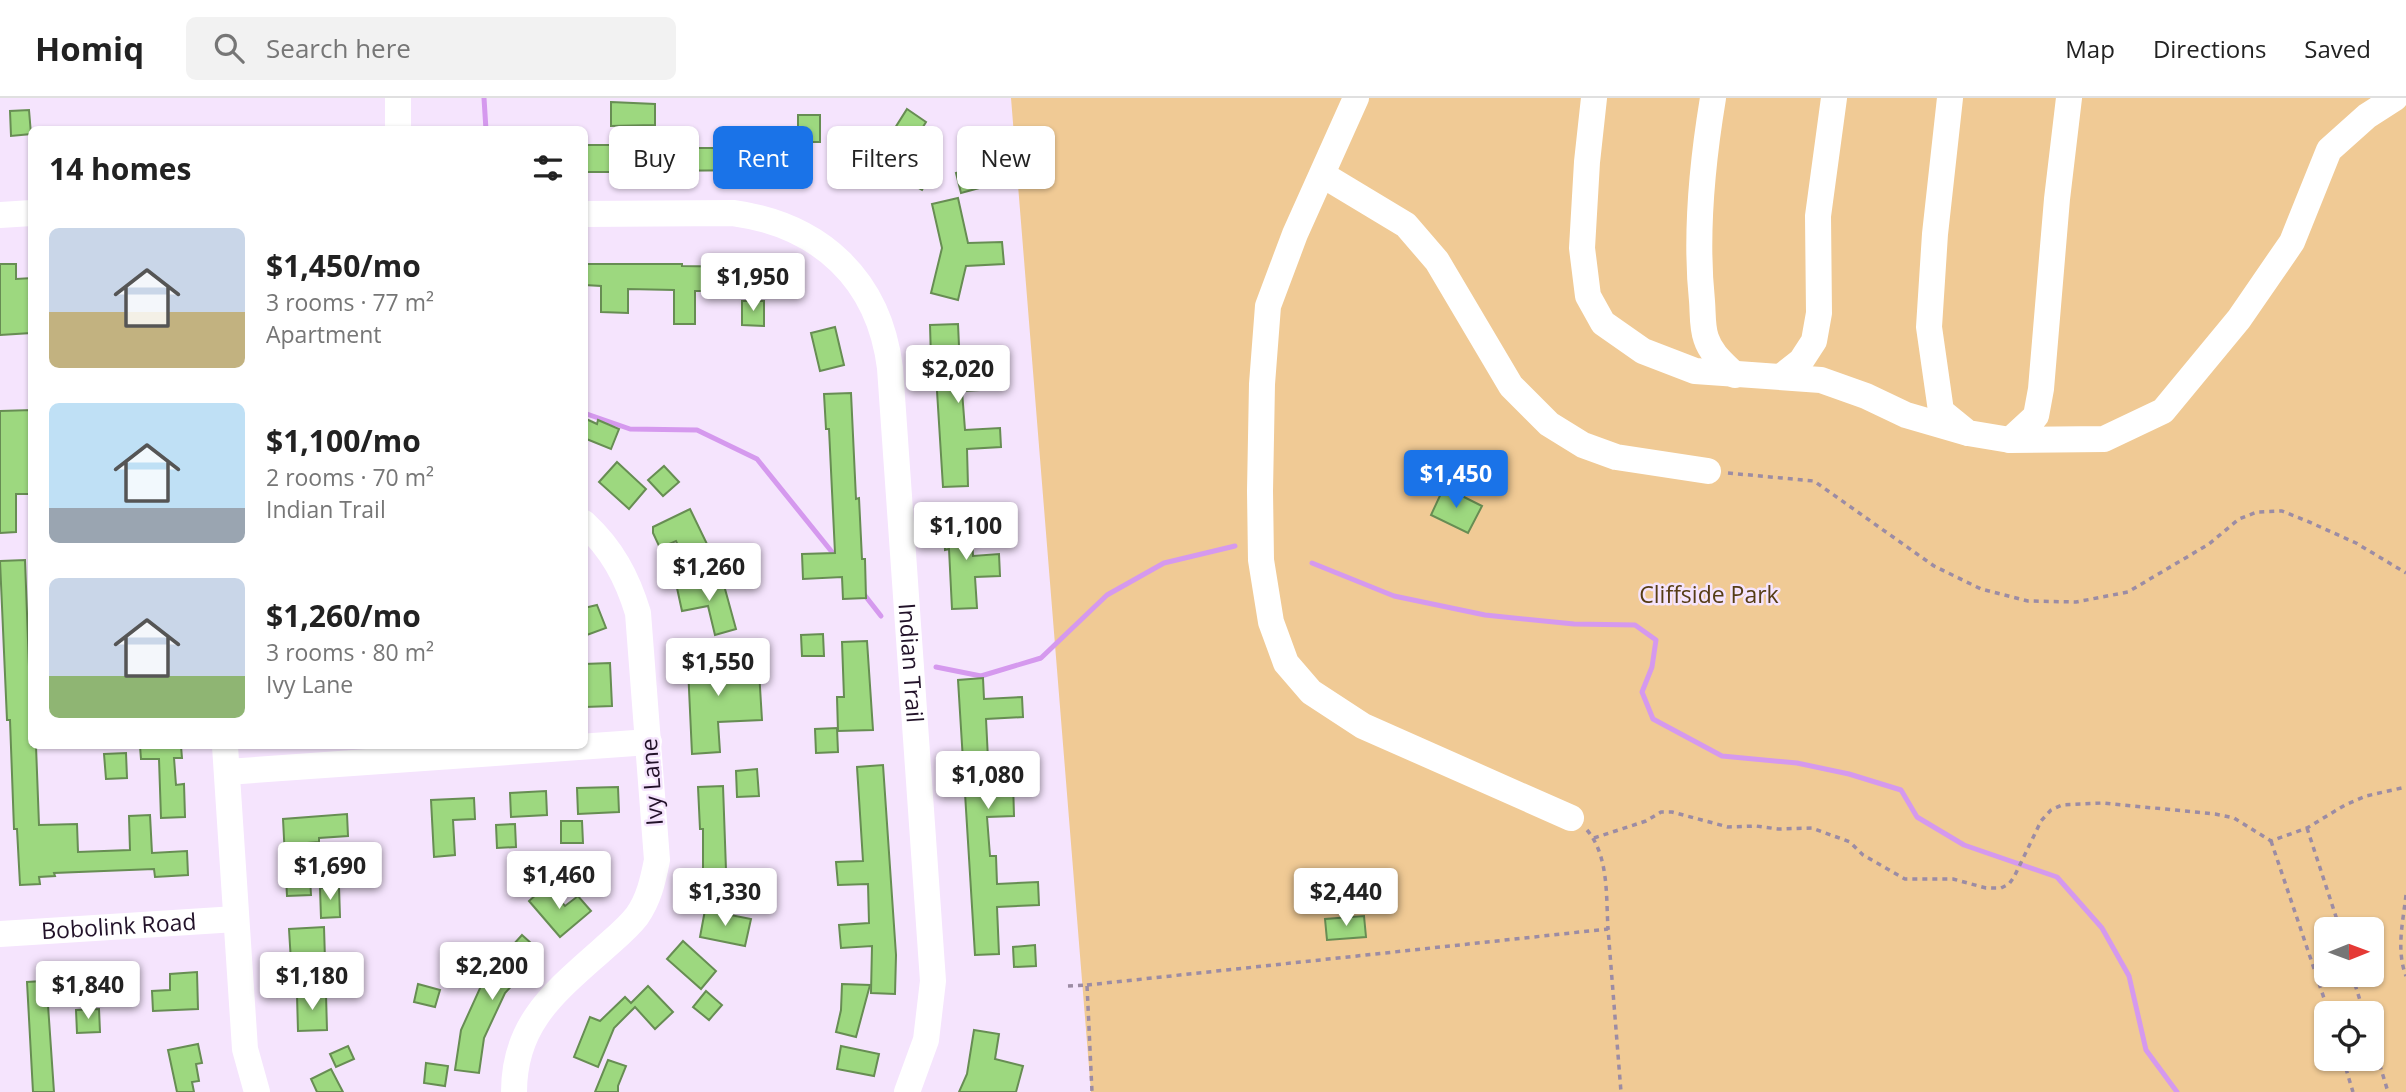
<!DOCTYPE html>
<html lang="en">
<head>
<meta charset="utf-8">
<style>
  :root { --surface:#fff; --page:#f2f2f2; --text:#222; --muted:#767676; --line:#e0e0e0; --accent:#1a73e8 }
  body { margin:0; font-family:"Open Sans",sans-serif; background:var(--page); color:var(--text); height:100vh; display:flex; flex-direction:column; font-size:26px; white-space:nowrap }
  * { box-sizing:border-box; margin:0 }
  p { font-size:23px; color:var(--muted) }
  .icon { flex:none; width:38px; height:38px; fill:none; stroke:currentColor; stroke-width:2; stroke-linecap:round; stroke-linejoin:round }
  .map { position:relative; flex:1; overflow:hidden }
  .drawer { position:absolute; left:28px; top:28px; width:560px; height:623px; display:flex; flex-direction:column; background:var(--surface); border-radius:10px; box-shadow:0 2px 5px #0004 }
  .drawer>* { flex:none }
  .guide { position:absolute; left:609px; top:28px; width:665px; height:63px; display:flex; gap:14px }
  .needle { width:46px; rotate:89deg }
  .controls { position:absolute; left:2314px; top:819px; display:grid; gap:14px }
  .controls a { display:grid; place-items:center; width:70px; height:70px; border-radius:10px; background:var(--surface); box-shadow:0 2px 5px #0004; font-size:35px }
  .price { position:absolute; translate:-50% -60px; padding:0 16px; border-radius:7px; background:#fff; color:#222; font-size:23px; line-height:46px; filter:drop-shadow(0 2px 4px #0008) }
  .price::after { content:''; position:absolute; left:50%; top:42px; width:21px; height:16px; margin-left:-10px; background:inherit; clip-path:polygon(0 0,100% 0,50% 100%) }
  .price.on { background:var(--accent); color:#fff }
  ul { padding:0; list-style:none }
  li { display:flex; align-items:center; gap:21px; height:175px; padding:0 21px }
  li span { display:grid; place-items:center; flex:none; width:196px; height:140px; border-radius:10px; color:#555 }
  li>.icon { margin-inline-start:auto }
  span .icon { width:84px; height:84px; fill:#fffc; stroke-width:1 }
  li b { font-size:30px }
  h2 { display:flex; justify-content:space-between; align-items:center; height:84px; padding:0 21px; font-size:30px }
  .chip { padding:0 24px; border-radius:10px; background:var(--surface); box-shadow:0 2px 5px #0004; font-size:24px; line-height:63px }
  .chip.on { background:var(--accent); color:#fff }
  header { display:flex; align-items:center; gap:42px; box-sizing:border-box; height:98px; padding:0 35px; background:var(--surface); border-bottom:2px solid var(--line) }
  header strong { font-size:33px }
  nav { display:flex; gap:38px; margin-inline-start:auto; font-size:24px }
  .search { width:490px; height:63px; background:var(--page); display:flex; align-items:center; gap:18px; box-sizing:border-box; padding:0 24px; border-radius:10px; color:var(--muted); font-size:26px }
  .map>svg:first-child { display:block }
</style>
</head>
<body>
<header>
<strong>Homiq</strong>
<div class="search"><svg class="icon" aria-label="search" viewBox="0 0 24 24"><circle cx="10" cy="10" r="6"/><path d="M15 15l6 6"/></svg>Search here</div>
<nav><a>Map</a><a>Directions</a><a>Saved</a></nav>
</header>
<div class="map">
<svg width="2406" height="994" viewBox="0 0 2406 994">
  <rect width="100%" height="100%" fill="#f5e4fd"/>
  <path fill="#f0ca95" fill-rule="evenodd" d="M1011 0H2406V994H1091ZM2326 831H2371V877H2326ZM2326 915H2371V961H2326Z"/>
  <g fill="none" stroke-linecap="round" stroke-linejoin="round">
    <g stroke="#d599ee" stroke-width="5">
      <path d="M484 0 486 32"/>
      <path d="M584 315 630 331 697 332 757 361 836 459"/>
      <path d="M1312 465 1394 498 1485 517 1574 526 1635 527 1656 542 1652 569 1642 594 1653 621 1722 658 1797 665 1849 676 1901 692 1917 719 1964 747 2057 779 2102 830 2129 878 2146 952 2177 994"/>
      <path d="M863 495 881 518"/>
      <path d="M936 569 981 578 1041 560 1107 497 1164 465 1235 448"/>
    </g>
  </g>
  <g fill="#9dd87f" stroke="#678d53" stroke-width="2">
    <path d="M611 4 655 6V27L611 28Z"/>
    <path d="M907 11 926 24 915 42 895 30Z"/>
    <path d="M29 12 31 36 11 38 10 13Z"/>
    <rect x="798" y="17" width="22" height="27"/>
    <path d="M726 34H754V51L800 50V78L767 79V72L649 73V47H691V50H726Z"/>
    <path d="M831 39H873V65L831 66Z"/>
    <rect x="584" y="47" width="36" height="27"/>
    <path d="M905 53H911L935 68 922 92 892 75Z"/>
    <path d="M977 69 983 89 961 95 956 75Z"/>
    <path d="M958 100 968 145 1002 144 1004 166 966 168 958 202 931 195 942 150 932 106Z"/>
    <path d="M0 166H16V181L32 180V201H29L31 235 0 237Z"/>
    <path d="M585 166H682V168L747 169V193H695V226H674V192L628 191V215L601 214V188L585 187Z"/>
    <path d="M742 203H764V228L742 227Z"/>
    <path d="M958 226 960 270 997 269 998 291 962 293 965 332 1000 330 1001 349 967 351 968 388 943 389 935 261H931L930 227Z"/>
    <path d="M835 229 844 267 820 273 811 235Z"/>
    <path d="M851 295 856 401 859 400 862 461H865L866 500 843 501 842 479 803 481 802 456 835 455 829 331H826L824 296Z"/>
    <path d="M32 312 29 396H16V434L0 435V313Z"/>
    <path d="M584 320 597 326 598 322 619 331 611 351 584 340Z"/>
    <path d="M617 364 646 391 629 411 599 384Z"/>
    <path d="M664 368 679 384 663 398 648 382Z"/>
    <path d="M1444 389 1482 408 1468 435 1431 417Z"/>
    <path d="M690 411 707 446 683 458 676 443 660 450 653 435V429Z"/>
    <path d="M971 416 973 458 999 456 1000 478 975 479 977 510 952 511 949 451 945 452 944 418Z"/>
    <path d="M25 462 32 648H36L39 727 77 726 78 754 130 752 129 718 150 717 152 755 187 753 188 777 155 779 154 771 54 775 55 778 39 779 40 786 20 787 17 731H14L10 622H7L0 463Z"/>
    <path d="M722 480 736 531 715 537 708 508 682 513 677 490Z"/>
    <path d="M597 507 606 530 584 538V510Z"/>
    <path d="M823 536 824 558H802L801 537Z"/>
    <path d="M867 543 873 632 838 633 837 599H844L842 544Z"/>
    <path d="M713 547 714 574 759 573 762 622 718 624 720 654 692 656 687 548Z"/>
    <path d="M610 565 612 608 585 609 584 566Z"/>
    <path d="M983 580 984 601 1022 599 1023 619 986 621 988 661 1016 660 1017 683H1013L1014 718 987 719 990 758H996L997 786 1038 784 1039 807 997 809 999 856 975 857 958 582Z"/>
    <path d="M837 630 838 654 816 655 815 631Z"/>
    <path d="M140 648H181L182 660H174L176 687 184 686 185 719 161 720 159 661H141Z"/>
    <path d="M126 655 127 680 106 681 104 656Z"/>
    <path d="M883 667 896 857 895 896 871 895 872 848 841 850 839 827 869 825 868 786 838 787 836 764 863 763 857 669Z"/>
    <path d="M757 671 759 698 737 699 736 673Z"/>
    <path d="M723 688 726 772 762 773 761 795 709 794 712 779H703V731H700L698 689Z"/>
    <path d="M618 689 619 714 578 716 577 690Z"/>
    <path d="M546 693 547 717 511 719 510 695Z"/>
    <path d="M474 700 475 721 453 722 455 757 434 759 431 702Z"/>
    <path d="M347 716 348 738 319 740V744L308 745 311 797 287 798 283 721Z"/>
    <path d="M561 723H582L583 745H561Z"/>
    <path d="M515 726 516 749 497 750 496 727Z"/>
    <path d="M547 787 565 808 578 798 591 813 560 839 529 803Z"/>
    <path d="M339 789 340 819 321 820 320 790Z"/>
    <path d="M705 812 751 821 745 848 700 839Z"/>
    <path d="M1364 818 1366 839 1327 842 1325 821Z"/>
    <path d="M324 829 325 862 291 864 289 831Z"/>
    <path d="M522 837 542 855 505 895 484 940 479 975 455 972 461 932 486 877Z"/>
    <path d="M683 843 716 873 701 891 667 861Z"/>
    <path d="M1035 847 1036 868 1014 869 1013 849Z"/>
    <path d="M197 874 198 911 153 913 152 893 170 892V876Z"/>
    <path d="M136 877 138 903 95 905 94 879Z"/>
    <path d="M59 882 60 906 48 907 54 994H33L27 884Z"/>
    <path d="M418 886 440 892 435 909 414 904Z"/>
    <path d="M842 886 870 887 856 939 836 934 841 912Z"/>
    <path d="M648 888 673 914 655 931 635 909 614 930 598 969 574 959 590 919 600 923 625 899 631 905Z"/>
    <path d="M706 893 722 907 709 922 693 909Z"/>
    <path d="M326 896 327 932 298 933 297 897Z"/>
    <path d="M99 911 100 934 77 935 76 912Z"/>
    <path d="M974 932 999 936 995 961 1023 968 1016 994H959L967 976Z"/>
    <path d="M198 946 202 965 196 966 199 983 192 984 194 994H177L168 952Z"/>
    <path d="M348 948 354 961 336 969 330 956Z"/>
    <path d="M841 948 879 956 874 978 837 971Z"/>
    <path d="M608 962 626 968 618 988V994H595Z"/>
    <path d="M426 965 448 968 445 988 424 985Z"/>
    <path d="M331 971 343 994H317L311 981Z"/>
  </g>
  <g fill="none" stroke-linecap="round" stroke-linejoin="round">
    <g stroke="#9c8ca4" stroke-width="3.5" stroke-dasharray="5 5" stroke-linecap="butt">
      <path d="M1728 375 1814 383 1934 468 1981 491 2028 503 2076 504 2128 494 2209 446 2239 421 2257 414 2282 413 2307 423 2356 445 2406 475"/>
      <path d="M2307 730 2340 831"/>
      <path d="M1587 732C1609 758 1606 798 1608 831"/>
      <path d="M1594 740 1646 723 1661 714H1672L1728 729 1756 728 1778 731 1812 730 1850 744 1863 757 1905 781H1953L1986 790H2001L2009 786 2014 779 2041 723 2051 712 2062 707 2103 705 2215 716 2234 720 2271 743 2307 730 2345 707 2366 698 2406 689"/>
      <path d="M2271 743 2329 915"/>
      <path d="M2406 797C2403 824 2396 852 2406 878"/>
      <path d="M2352 877 2364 915"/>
      <path d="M1087 887 1608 831 1621 994"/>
      <path d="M1068 888 1087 887 1092 994"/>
      <path d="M2371 938 2388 994"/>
      <path d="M2343 961 2353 994"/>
    </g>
    <g stroke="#fff" stroke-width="26">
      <path d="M398 0V32"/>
      <path d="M1356 0 1295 136 1268 208 1262 286 1260 393 1261 462 1271 524 1286 565 1311 594 1363 628 1571 720"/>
      <path d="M1594 0 1587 64 1582 150 1588 198 1603 225 1643 253 1695 273 1821 282 1866 298 1906 317 1968 335"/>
      <path d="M1713 0C1702 66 1695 136 1702 203 1703 214 1702 229 1706 240 1711 256 1724 266 1735 277"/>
      <path d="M1950 0 1935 136 1929 229 1941 313 1968 335 2010 342"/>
      <path d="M2069 0 2057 101 2041 291 2036 318 2010 342 2104 341 2163 313 2239 221 2292 144 2329 52 2367 18 2395 0"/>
      <path d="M1323 77 1406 127 1437 163 1511 288 1549 326 1583 347 1616 359 1708 373"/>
      <path id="s1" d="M584 116 733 115C820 127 879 181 890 270L933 883 926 942 907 994"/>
      <path d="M0 117 32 115"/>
      <path d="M1782 278 1801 263 1814 243 1819 215 1818 118 1834 0"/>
      <path d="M225 648 245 951 257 994"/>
      <path d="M227 674 649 644"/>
      <path id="s2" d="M0 836 236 821"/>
      <path d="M514 994C514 925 555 894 602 852 614 841 627 831 637 818 649 801 653 782 657 762L638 515C627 479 612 451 584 425"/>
    </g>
  </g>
  <g text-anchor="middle" stroke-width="5" stroke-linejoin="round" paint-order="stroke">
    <g font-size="23" fill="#553c14" stroke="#f5e4fd">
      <text x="1709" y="505">Cliffside Park</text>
    </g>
    <g font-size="23" fill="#221229" stroke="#f5e4fd">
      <text dy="8" stroke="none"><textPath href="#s1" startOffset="684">Indian Trail</textPath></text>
      <text transform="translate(652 684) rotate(-94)" y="8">Ivy Lane</text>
      <text dy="8" stroke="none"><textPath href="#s2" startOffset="119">Bobolink Road</textPath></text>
    </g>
  </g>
</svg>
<div class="controls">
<a><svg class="needle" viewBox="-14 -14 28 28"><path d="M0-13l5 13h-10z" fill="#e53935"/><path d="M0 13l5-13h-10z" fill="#767676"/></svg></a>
<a><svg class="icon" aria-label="locate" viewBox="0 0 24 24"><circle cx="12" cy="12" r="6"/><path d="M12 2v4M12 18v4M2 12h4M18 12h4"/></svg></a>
</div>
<b class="price" style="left:753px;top:215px">$1,950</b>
<b class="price" style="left:958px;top:307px">$2,020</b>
<b class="price on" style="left:1456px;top:412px">$1,450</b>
<b class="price" style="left:966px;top:464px">$1,100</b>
<b class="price" style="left:709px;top:505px">$1,260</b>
<b class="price" style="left:718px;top:600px">$1,550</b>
<b class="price" style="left:988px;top:713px">$1,080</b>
<b class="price" style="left:330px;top:804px">$1,690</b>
<b class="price" style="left:559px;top:813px">$1,460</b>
<b class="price" style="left:725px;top:830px">$1,330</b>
<b class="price" style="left:1346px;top:830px">$2,440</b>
<b class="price" style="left:492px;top:904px">$2,200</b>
<b class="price" style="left:312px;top:914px">$1,180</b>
<b class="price" style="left:88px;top:923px">$1,840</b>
<div class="guide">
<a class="chip">Buy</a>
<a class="chip on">Rent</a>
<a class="chip">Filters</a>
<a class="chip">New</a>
</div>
<section class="drawer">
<h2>14 homes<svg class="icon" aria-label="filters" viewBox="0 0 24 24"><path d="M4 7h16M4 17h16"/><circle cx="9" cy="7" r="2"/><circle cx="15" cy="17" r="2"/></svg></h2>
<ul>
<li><span style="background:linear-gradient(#c9d6e8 60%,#c2b280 0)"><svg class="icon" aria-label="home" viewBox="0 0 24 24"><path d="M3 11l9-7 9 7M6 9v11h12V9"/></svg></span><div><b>$1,450/mo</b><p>3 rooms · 77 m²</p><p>Apartment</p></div></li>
<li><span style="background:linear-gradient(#bfe0f5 75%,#9aa5b1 0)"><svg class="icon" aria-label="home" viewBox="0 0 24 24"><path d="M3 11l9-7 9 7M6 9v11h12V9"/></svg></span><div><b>$1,100/mo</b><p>2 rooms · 70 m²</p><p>Indian Trail</p></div></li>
<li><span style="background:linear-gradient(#c9d6e8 70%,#8fb573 0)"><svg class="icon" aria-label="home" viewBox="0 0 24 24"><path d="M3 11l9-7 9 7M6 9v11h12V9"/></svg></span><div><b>$1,260/mo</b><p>3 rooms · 80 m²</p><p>Ivy Lane</p></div></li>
</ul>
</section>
</div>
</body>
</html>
